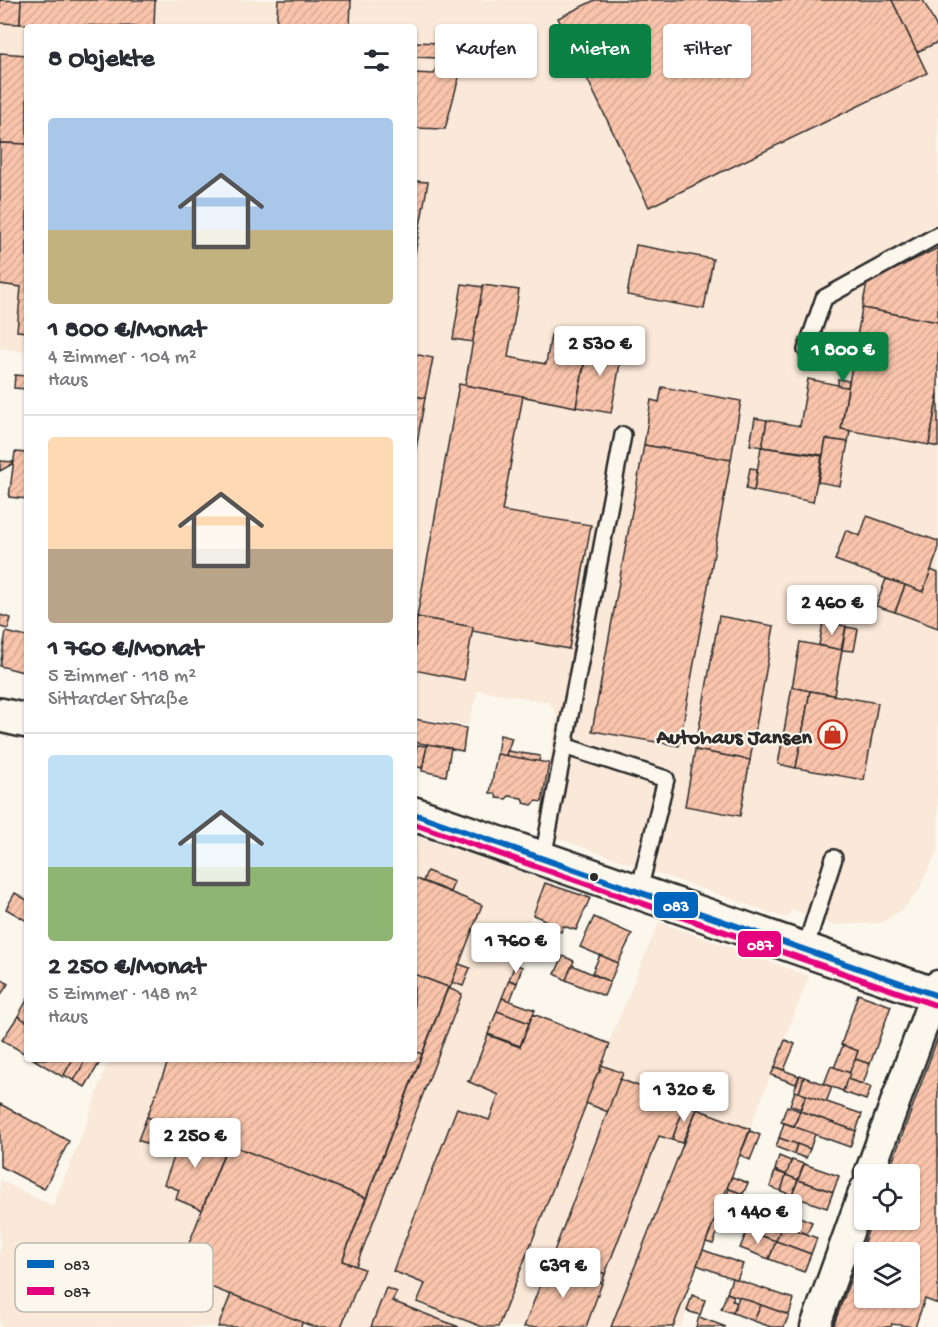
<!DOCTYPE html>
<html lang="de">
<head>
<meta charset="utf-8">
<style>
  :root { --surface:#fff; --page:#f2f2f3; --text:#2b2b33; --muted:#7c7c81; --line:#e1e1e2; --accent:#0b8043 }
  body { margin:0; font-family:"Gochi Hand",sans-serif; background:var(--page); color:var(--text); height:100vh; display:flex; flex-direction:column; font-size:22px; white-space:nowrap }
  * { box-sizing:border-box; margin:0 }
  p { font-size:20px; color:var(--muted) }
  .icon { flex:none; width:33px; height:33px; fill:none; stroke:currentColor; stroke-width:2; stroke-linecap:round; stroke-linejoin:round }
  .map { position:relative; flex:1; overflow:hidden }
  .sheet { position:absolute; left:24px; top:24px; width:393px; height:1038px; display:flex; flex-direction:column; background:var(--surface); border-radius:6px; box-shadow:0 2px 4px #0004 }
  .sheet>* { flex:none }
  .hud { position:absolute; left:435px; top:24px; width:412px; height:54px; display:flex; gap:12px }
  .controls { position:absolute; left:854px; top:1164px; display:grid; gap:12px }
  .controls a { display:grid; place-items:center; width:66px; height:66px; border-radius:6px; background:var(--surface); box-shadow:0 2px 4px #0004; font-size:30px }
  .price { position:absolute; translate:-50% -51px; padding:0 14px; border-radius:6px; background:#fff; color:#222; font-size:20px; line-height:39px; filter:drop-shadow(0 2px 3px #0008) }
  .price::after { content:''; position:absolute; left:50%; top:36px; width:18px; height:14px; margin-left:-9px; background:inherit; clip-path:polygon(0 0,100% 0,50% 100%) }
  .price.current { background:var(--accent); color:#fff }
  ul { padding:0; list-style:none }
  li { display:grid; align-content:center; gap:12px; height:318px; padding:0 24px }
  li+li { border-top:2px solid var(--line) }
  li span { display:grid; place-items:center; height:186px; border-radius:6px; color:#555 }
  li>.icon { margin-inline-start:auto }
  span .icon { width:108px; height:108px; fill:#fffc; stroke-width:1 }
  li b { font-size:26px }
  h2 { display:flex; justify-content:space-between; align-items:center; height:72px; padding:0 24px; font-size:26px }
  .chip { padding:0 21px; border-radius:6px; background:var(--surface); box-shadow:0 2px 4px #0004; font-size:21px; line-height:54px }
  .chip.current { background:var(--accent); color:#fff }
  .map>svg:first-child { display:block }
</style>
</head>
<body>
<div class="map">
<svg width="938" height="1327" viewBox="0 0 938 1327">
  <defs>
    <pattern id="building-hatch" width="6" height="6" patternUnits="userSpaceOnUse" patternTransform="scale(1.5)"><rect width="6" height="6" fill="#f9c4ab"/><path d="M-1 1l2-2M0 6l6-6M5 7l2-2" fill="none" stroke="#d6a993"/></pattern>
  </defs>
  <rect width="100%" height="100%" fill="#fbf7ec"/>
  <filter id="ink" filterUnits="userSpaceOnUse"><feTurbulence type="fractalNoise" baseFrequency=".0167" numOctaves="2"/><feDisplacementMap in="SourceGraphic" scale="12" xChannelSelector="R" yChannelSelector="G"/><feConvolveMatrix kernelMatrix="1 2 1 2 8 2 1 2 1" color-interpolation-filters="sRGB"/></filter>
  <g filter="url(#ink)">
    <g fill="#fae8d8">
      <path d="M0 0H938V849L918 891 903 909 881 923 834 925 791 909 788 919 537 831 557 715 549 702 478 690 468 725 414 718V27H27V352L0 348Z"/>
      <path d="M414 835 545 880 488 1034 520 1046 533 1014 609 1042 659 922 809 976 683 1301 689 1303 681 1327H0V1180L53 1206 88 1120 108 1059H414Z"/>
    </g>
    <g fill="url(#building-hatch)" stroke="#2b2b2b" stroke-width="1.5" fill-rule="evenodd">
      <path d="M0 0 21 1 20 24 0 23Z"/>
      <path d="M21 0H155L154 27 20 24Z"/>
      <path d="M278 0H351L350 27H276Z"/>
      <path d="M595 0H892L927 73 649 207 558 18Z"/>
      <path d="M892 0H923L938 30V42L917 52Z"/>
      <path d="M414 42 467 44 463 59 414 57Z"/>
      <path d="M0 53 27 55V144L0 143Z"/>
      <path d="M437 64 461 70 445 129 414 128V73L434 74Z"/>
      <path d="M0 143 27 144V332L17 331 21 287 0 284Z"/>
      <path d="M414 181 428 182 414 259Z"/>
      <path d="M636 245 713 259 704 309 627 295Z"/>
      <path d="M938 248V322L862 308 867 283Z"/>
      <path d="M462 284 483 287 473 342 453 339Z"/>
      <path d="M483 285 519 290 508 357 546 364 551 335 588 341 576 407 465 385Z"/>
      <path d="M862 308 938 322V394L929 445 841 429Z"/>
      <path d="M589 341 623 347 611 413 576 407Z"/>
      <path d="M414 354 433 358 425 398 414 396Z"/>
      <path d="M15 375 27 376V389L14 388Z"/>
      <path d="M808 379 848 387 841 429 850 431 848 442 826 439 823 455 762 447 767 420 800 426Z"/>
      <path d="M838 379 849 381 848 387 838 386Z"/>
      <path d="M459 384 523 396 502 511 591 525 569 649 472 631 473 627 417 617Z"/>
      <path d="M662 387 741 401 731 460 644 445 651 400 659 402Z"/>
      <path d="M938 394V447L929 445Z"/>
      <path d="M414 396 425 398 414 460Z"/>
      <path d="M755 418 767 420 762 447 750 445Z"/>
      <path d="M826 439 848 442 840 486 818 482Z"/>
      <path d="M644 445 731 460 679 746 592 731Z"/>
      <path d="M761 447 822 456 813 502 754 491Z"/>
      <path d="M15 452 27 453V499L9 497Z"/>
      <path d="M0 461 14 462V463L0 471Z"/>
      <path d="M750 468 757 469 754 491 746 489Z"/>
      <path d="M867 516 938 541V551L923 592 835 560 846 530 860 536Z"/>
      <path d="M931 570 938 573V628L895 612 905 585 923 592Z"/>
      <path d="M886 579 905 585 895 612 876 606Z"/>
      <path d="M0 615 11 618 8 629 0 627Z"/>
      <path d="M719 616 774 626 750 760 695 750Z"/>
      <path d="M417 617 473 627 464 680 414 670Z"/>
      <path d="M823 622 846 626 841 650 819 645Z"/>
      <path d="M846 627 858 629 854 651 842 650Z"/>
      <path d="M6 632 27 637 23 672 0 666Z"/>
      <path d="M800 642 842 650 834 695 792 688Z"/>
      <path d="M792 687 810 691 796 768 778 764Z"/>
      <path d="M810 691 878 703 864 780 796 768Z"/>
      <path d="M414 719 466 728 463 751 414 742Z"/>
      <path d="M500 735 512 738 506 756 497 754Z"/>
      <path d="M427 744 451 748 446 776 422 771Z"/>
      <path d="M417 745 427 746 422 768 414 766Z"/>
      <path d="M695 750 750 760 740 816 685 806Z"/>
      <path d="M507 751 540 756 539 762 506 756Z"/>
      <path d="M497 754 549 763 542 802 536 801 532 805 524 803 522 798 509 796 506 799 497 798 495 793H490Z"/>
      <path d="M427 871 454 882 450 892 423 881Z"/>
      <path d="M414 878 482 905 450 988 414 974Z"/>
      <path d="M545 883 590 898 576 930 563 926 561 932 543 926 545 920 533 915Z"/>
      <path d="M15 893 27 900V921L6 909Z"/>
      <path d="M594 917 632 934 618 963 580 947Z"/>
      <path d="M600 955 618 963 610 982 592 973Z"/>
      <path d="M563 956 574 961 566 980 555 974Z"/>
      <path d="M459 964 470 968 463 986 452 982Z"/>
      <path d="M515 964 522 967 517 983 509 980Z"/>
      <path d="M572 965 610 982 604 996 566 980Z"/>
      <path d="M414 974 448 987 422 1054 414 1051Z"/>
      <path d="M0 978 8 984 0 996Z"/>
      <path d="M509 980 517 983 510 1001 502 998Z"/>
      <path d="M448 988 462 994 356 1266 342 1261Z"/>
      <path d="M858 994 891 1006 870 1064 855 1059 858 1051 841 1045Z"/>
      <path d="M502 998 535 1010 529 1023 497 1011Z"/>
      <path d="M27 1000V1022L18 1016Z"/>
      <path d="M497 1011 529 1023 520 1046 488 1034Z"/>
      <path d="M533 1014 610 1044 498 1327H483L417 1302 425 1284 393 1271 457 1108 489 1120 499 1095 467 1081H470L488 1035 520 1047Z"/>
      <path d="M18 1016 27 1022V1055L2 1040Z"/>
      <path d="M938 1037V1304L925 1299 915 1327 892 1324 891 1327H833L872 1220H909V1174H888ZM864 1252H909V1298H864Z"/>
      <path d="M785 1040 795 1044 784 1070 775 1067Z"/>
      <path d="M843 1045 858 1051 850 1073 834 1068Z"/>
      <path d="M414 1051 422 1054 366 1198 228 1144 226 1148 147 1117 169 1059H414Z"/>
      <path d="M33 1059H73L63 1077Z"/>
      <path d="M73 1059H86L74 1081 64 1075Z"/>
      <path d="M86 1059 100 1062 85 1087 74 1081Z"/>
      <path d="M855 1059 870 1064 863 1084 847 1079Z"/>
      <path d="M601 1065 623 1073 608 1112 586 1103 597 1074 600 1072Z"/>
      <path d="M831 1066 850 1073 843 1091 824 1084Z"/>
      <path d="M775 1067 799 1076 796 1084 771 1075Z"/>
      <path d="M800 1075 804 1077 799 1093 794 1091Z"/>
      <path d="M804 1077 832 1087 826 1102 799 1093Z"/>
      <path d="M620 1079 685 1104 672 1140 659 1136 605 1274 553 1254Z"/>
      <path d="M847 1079 871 1087 866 1100 843 1092Z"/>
      <path d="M795 1091 806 1095 800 1109 790 1105Z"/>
      <path d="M806 1095 862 1114 856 1131 800 1111Z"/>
      <path d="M0 1104 69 1141 44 1189 0 1166Z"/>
      <path d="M685 1104 697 1109 682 1143 672 1140Z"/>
      <path d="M787 1106 800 1111 794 1126 781 1122Z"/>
      <path d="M697 1109 750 1129 673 1327H611Z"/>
      <path d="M800 1111 856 1131 850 1147 794 1127Z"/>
      <path d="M147 1117 184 1131 175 1155 138 1140Z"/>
      <path d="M784 1123 815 1134 810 1149 779 1138Z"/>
      <path d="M184 1131 226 1148 202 1210 176 1199 179 1190 164 1184Z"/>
      <path d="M750 1131 760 1135 750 1160 740 1155Z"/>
      <path d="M779 1138 797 1144 794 1154 776 1147Z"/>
      <path d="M228 1144 366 1198 342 1261 364 1269 341 1327H314L177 1274Z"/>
      <path d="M797 1144 810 1149 806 1158 794 1154Z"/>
      <path d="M779 1156 791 1161 787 1175 775 1170Z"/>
      <path d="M792 1160 804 1164 798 1180 786 1175Z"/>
      <path d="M804 1164 839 1176 833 1192 798 1180Z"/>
      <path d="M775 1171 786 1175 781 1191 770 1187Z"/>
      <path d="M786 1175 798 1180 792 1195 781 1191Z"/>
      <path d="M732 1177 748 1183 743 1194 727 1188Z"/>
      <path d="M798 1180 833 1192 827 1208 792 1196Z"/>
      <path d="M729 1189 743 1194 739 1205 726 1197Z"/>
      <path d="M724 1196 730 1199 713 1244 706 1242Z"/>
      <path d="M752 1215 763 1219 757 1235 747 1231Z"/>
      <path d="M794 1215 812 1222 807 1234 789 1228Z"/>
      <path d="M763 1219 782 1225 776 1241 757 1235Z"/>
      <path d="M782 1225 817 1238 811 1254 776 1241Z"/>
      <path d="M747 1231 776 1241 769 1259 740 1248Z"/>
      <path d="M776 1241 811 1254 804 1272 769 1259Z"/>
      <path d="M703 1250 743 1264 737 1280 697 1265Z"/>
      <path d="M553 1254 605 1274 602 1283 549 1262Z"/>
      <path d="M549 1262 602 1283 586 1327H524Z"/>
      <path d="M732 1278 794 1299 789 1315 727 1293Z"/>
      <path d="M386 1288 397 1292 392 1301 459 1327H371Z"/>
      <path d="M727 1293 734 1296 732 1300 737 1303 733 1313 721 1309Z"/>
      <path d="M231 1294 302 1322 301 1327H218Z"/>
      <path d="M692 1295 705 1300 700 1315 687 1311Z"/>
      <path d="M739 1297 761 1305 754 1321 733 1313Z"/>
      <path d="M761 1305 789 1315 784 1327H771L754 1321Z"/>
      <path d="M699 1317 726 1327H696Z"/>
    </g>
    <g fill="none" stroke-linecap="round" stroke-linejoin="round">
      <defs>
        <g id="lane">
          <path d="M806 350 824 298 938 235"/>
          <path d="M564 746 666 779 639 891"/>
          <path d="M543 858 623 435"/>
          <path d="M805 949 834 858"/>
        </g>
        <g id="street">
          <path d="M869 1174 938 985"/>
          <path d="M815 1327 864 1190"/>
        </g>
        <g id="secondary">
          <path d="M0 715 27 721"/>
          <path d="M414 814 938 996"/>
        </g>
      </defs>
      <use href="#lane" stroke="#2b2b2b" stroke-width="20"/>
      <use href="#street" stroke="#2b2b2b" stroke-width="33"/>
      <use href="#secondary" stroke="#2b2b2b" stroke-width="38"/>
      <use href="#lane" stroke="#fbf7ec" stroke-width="15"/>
      <use href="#street" stroke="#fbf7ec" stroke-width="28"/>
      <use href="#secondary" stroke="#fbf7ec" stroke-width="33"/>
      <defs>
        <path id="bus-1" d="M414 814 938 996"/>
        <path id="bus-2" d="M414 824 935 1005"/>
      </defs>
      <use href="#bus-1" stroke="#fbf7ec" stroke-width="10"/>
      <use href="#bus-2" stroke="#fbf7ec" stroke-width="10"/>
      <use href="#bus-1" stroke="#0065bd" stroke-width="6"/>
      <use href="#bus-2" stroke="#e5007d" stroke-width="6"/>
    </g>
  </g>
  <defs>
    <symbol id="shop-ring" viewBox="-11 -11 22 22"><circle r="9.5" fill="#fbf7ec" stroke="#c8321e" stroke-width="1.5"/><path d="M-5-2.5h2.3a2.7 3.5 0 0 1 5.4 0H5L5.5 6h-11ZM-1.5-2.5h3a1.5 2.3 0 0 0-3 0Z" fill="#c8321e"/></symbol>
  </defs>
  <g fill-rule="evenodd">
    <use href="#shop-ring" x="816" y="718" width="33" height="33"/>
  </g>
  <circle fill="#2b2b2b" stroke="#fbf7ec" stroke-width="2" cx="594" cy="877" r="5"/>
  <g text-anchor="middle" stroke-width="4.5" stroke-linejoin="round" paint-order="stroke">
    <g font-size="22" font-weight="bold" fill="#2b2b2b" stroke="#fbf7ec" text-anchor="end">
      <text x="812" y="743">Autohaus Jansen</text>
    </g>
  </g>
  <rect x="15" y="1243" width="198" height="69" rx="9" fill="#fbf7ec" stroke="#bdbab2" stroke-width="1.5"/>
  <rect x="27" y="1260" width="27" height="8" fill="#0065bd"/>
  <rect x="27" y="1287" width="27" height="8" fill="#e5007d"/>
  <g font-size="16" fill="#2b2b2b">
    <text x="64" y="1270">083</text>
    <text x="64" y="1297">087</text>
  </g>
  <g stroke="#fbf7ec" stroke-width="2">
    <rect x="653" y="891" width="46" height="28" rx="6" fill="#0065bd"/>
    <rect x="737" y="930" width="45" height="28" rx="6" fill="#e5007d"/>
  </g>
  <g font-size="16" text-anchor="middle" font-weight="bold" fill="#fff">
    <text x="676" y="911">083</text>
    <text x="760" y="950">087</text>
  </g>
</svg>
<div class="controls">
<a><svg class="icon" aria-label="locate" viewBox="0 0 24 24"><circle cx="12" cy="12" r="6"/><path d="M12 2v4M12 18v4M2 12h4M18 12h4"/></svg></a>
<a><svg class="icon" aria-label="layers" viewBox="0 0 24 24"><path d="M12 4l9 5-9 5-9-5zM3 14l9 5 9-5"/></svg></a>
</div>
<b class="price" style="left:600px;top:377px">2 530 €</b>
<b class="price current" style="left:843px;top:383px">1 800 €</b>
<b class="price" style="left:832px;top:636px">2 460 €</b>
<b class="price" style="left:516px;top:974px">1 760 €</b>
<b class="price" style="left:684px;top:1123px">1 320 €</b>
<b class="price" style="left:195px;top:1169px">2 250 €</b>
<b class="price" style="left:758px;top:1245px">1 440 €</b>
<b class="price" style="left:563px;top:1299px">639 €</b>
<div class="hud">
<a class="chip">Kaufen</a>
<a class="chip current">Mieten</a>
<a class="chip">Filter</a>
</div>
<section class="sheet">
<h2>8 Objekte<svg class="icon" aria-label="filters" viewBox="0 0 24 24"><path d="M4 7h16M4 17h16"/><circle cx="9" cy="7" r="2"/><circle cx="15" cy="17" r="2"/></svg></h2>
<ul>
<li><span style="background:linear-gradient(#a9c7e8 60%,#c2b280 0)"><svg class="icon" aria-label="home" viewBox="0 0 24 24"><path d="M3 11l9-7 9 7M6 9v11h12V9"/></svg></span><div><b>1 800 €/Monat</b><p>4 Zimmer · 104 m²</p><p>Haus</p></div></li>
<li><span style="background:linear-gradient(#ffd9b3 60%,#b9a48a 0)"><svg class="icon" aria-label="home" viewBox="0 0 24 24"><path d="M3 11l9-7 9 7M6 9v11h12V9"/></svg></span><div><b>1 760 €/Monat</b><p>5 Zimmer · 118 m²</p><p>Sittarder Straße</p></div></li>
<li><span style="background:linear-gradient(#bfe0f5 60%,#8fb573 0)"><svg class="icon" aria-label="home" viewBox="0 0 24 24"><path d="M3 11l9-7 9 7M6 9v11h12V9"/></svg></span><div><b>2 250 €/Monat</b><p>5 Zimmer · 148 m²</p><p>Haus</p></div></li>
</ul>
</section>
</div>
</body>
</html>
